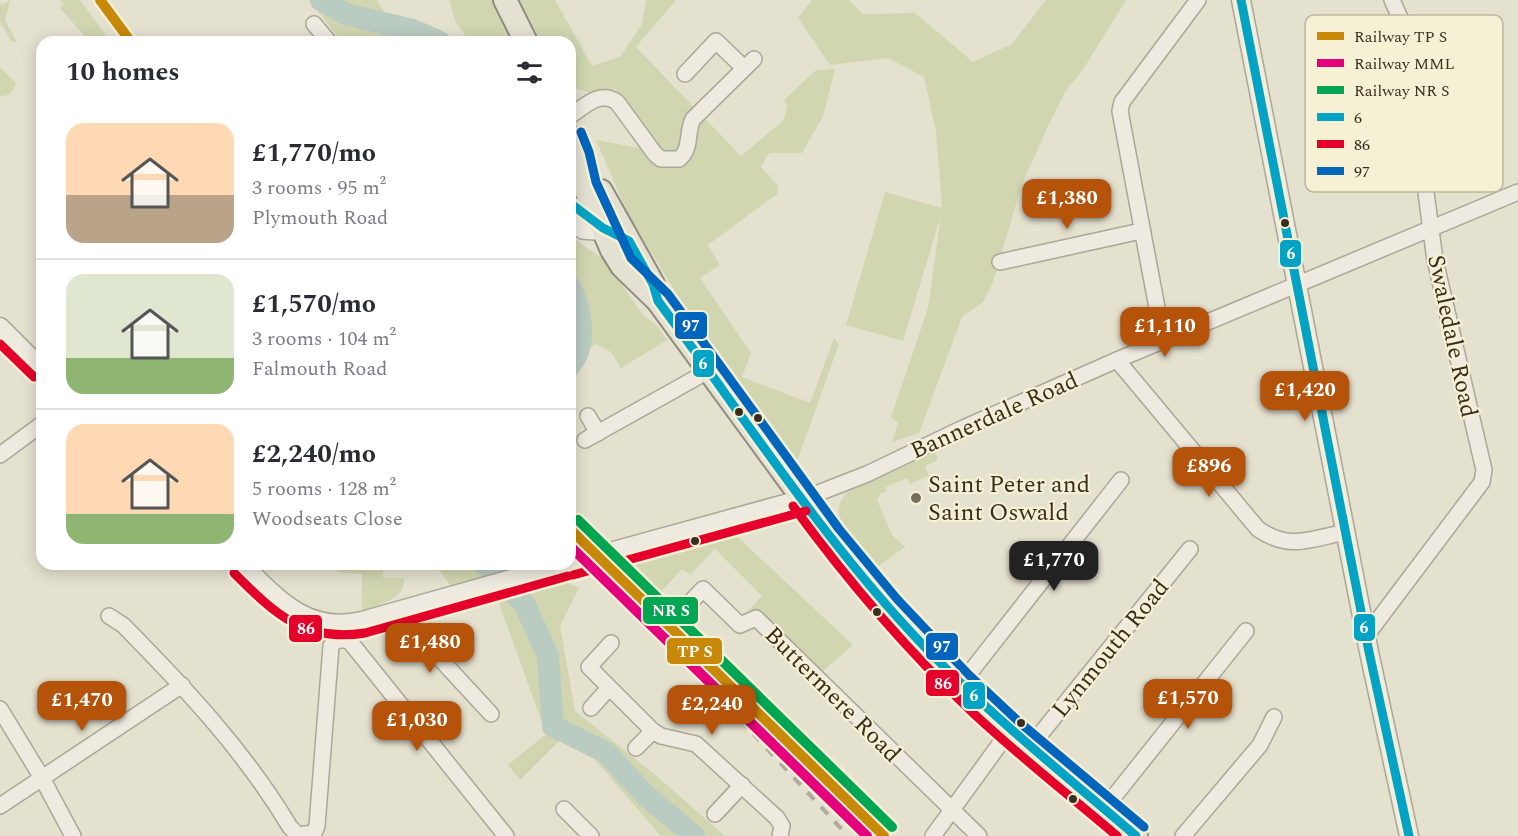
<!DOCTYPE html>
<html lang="en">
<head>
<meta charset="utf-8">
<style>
  :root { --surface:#fff; --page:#f2f2f3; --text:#2b2b33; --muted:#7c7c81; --line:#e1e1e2; --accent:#b45309 }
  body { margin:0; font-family:Spectral,serif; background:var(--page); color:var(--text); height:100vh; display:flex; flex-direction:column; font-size:22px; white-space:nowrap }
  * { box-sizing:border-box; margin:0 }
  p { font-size:20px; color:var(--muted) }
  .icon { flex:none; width:33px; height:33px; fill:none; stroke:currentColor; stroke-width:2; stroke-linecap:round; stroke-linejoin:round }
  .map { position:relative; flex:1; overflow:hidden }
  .details { position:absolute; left:36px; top:36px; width:540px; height:534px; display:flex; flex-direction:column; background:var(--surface); border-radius:18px; box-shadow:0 3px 15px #0003 }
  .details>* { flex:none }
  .price { position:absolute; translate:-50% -51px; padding:0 14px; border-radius:12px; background:var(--accent); color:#fff; font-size:20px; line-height:39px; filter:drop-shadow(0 2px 3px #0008) }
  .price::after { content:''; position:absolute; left:50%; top:36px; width:18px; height:14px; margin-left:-9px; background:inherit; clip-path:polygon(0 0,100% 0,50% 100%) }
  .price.on { background:#222; color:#fff }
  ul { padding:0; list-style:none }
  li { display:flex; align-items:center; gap:18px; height:150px; padding:0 30px }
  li+li { border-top:2px solid var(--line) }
  li span { display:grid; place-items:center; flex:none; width:168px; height:120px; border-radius:18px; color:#555 }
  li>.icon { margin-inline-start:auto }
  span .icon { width:72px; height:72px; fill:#fffc; stroke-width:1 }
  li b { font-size:26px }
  h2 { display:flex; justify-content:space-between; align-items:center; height:72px; padding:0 30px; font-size:26px }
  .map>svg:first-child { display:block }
</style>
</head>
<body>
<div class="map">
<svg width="1518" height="836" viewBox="0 0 1518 836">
  <rect width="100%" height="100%" fill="#e5e1cf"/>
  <g fill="#d1d6b1">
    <path d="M10 0 5 20 17 42H12L0 22V2L2 5Z"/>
    <path d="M60 0H80L111 42H90L60 8 64 5Z"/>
    <path d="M310 0H377C387 21 411 33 432 42H345L332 30Z"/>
    <path d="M449 0H495L516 42H470L456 23Z"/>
    <path d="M519 0H555L592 66 620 57 642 24 646 0H676L636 47 741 156 784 120 787 105 784 100 816 70 835 69 823 116 802 153H769L761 167 778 186 777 194 708 245 720 265 700 278 751 353 742 377 810 403 834 338 839 344 795 467 708 345 628 214 596 140 639 148 646 133 616 89 588 92 570 87V42H541Z"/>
    <path d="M812 0H849L863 14 915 13 973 62 1012 44 1046 0H1126L1082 71 1067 89 1050 122 1022 184 993 282 983 302 962 317 919 433 892 442 898 423 891 417 928 308 941 215 903 341 846 325 885 192 942 208 936 131 924 77 888 58 830 65 798 18Z"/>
    <path d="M0 67 16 83C14 91 9 97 0 96Z"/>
    <path d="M570 236 606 261 641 313 658 327 667 340 621 368 611 352 594 343 570 386Z"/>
    <path d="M935 452 938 460 925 466 929 476 910 484 907 478 886 487 887 491 880 494 877 500 892 535 905 547 876 568 840 519C837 508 840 498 849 491Z"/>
    <path d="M727 527 853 645 816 677 748 611 762 596 715 549 690 575 682 569 658 595 618 557Z"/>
    <path d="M322 564H357L364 570 382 564 383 578H404C407 599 377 605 362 611V574L340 572Z"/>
    <path d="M435 564H522L452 588Z"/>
    <path d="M548 574 579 588 560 626 575 711 652 772 725 836H661L583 746 563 737 520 780 508 765 546 734 496 595Z"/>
  </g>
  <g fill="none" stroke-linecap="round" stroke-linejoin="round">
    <g stroke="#bacbc2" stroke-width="22">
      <path d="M321 0 345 14 413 30 440 42"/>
      <path d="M570 287C581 309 588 345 570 365"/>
      <path d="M485 564 525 605 548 656 553 726 607 753 644 794 694 836"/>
    </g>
    <defs>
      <g id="minor">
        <path d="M314 24 329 42"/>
        <path d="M685 74 716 41 744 68"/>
        <path d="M570 116C585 106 600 90 617 102L655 154 661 159H679C692 149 686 133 693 119L754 59"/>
        <path d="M570 203 603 228 594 232 582 231 570 219"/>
        <path d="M1000 262 1141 231"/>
        <path d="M1161 329 1120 111 1122 102 1198 0"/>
        <path d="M1117 360 1258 529C1290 551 1310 539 1346 532"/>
        <path d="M588 416 598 433"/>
        <path d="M585 440 710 370"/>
        <path d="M0 455 42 424"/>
        <path d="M803 499 867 474 961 429 1117 360 1518 192"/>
        <path d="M415 606 431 649 491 714"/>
        <path d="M686 607 703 589 740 625 756 618 979 836"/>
        <path d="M109 616 123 625C186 689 243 749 290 827L298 835 314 833 317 826 331 646C335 639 344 638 351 643L506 836"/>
        <path d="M1366 636 1482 482 1484 470 1435 260 1423 170 1424 129 1415 67 1405 29 1392 0"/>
        <path d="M611 643 589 667 653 731 661 736 696 744 777 818 782 826 780 836"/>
        <path d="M961 684 1121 480"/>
        <path d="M591 708 609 688"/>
        <path d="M0 709 42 778 73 836"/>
        <path d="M1030 747 1190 549"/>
        <path d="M636 748 653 731"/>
        <path d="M0 806 182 685"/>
        <path d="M564 809 591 836"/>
        <path d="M1104 809 1246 631"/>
        <path d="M715 814 742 785"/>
        <path d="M933 836 1010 730"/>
        <path d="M1183 836 1260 745 1274 717"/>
      </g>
      <g id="tertiary">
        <path d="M1241 0 1369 652 1409 836"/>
        <path d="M0 327 42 369"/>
        <path d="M570 563 803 499"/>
        <path d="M242 564C278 599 307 634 362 621L565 564"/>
      </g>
      <g id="primary">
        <path d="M505 0 526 42"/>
        <path d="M570 137 578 156 584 186 612 250 622 266 658 301 830 536 888 607 961 684 1010 730 1136 836"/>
        <path d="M601 191 653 284"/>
      </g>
    </defs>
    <use href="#minor" stroke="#aba697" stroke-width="18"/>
    <use href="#tertiary" stroke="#aba697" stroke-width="21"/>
    <use href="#primary" stroke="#908b7e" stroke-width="26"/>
    <use href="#minor" stroke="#eeeae0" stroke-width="15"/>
    <use href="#tertiary" stroke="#eeeae0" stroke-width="18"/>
    <use href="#primary" stroke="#e5e1d2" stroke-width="22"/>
    <path stroke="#adaaa1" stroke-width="4" stroke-dasharray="10 10" stroke-linecap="butt" d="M617 587 848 836"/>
    <defs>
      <g id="bus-1">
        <path d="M1241 0 1369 652 1409 836"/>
        <path d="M570 203 603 228 629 241 653 284 658 301C740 411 815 528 908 629 977 705 1058 769 1136 836"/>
      </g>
      <g id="bus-2">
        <path d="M0 344 34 377"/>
        <path d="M793 506C847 580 906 649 972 712 1019 756 1069 795 1117 836"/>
        <path d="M234 573C274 613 304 643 365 633L568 576"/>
        <path d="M573 575 806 511"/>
      </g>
      <path id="bus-3" d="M581 132 589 152 596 182 631 258 668 294 839 529 897 599 969 675 1018 721 1144 827"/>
    </defs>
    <use href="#bus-1" stroke="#f6f0d5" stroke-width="14"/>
    <use href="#bus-2" stroke="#f6f0d5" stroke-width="14"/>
    <use href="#bus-3" stroke="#f6f0d5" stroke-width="14"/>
    <use href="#bus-1" stroke="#03a3c5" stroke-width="9"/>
    <use href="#bus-2" stroke="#e4002b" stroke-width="9"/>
    <use href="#bus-3" stroke="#0065bd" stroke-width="9"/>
    <defs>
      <g id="rail-1">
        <path d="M100 0 131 42"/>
        <path d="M570 529 884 836"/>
      </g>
      <path id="rail-2" d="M570 546 867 836"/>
      <path id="rail-3" d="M578 520 892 827"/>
    </defs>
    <use href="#rail-1" stroke="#f6f0d5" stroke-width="15"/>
    <use href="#rail-2" stroke="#f6f0d5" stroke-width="15"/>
    <use href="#rail-3" stroke="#f6f0d5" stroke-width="15"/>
    <use href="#rail-1" stroke="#c88808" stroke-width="10"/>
    <use href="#rail-2" stroke="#e5007d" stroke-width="10"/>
    <use href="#rail-3" stroke="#00a651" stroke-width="10"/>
  </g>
  <g fill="#3a2f1f" stroke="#f6f0d5" stroke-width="2">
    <circle cx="1285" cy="223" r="5"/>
    <circle cx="739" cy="412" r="5"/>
    <circle cx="758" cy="418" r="5"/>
    <circle cx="695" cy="541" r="5"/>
    <circle cx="877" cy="612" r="5"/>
    <circle cx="1021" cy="723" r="5"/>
    <circle cx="1073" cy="799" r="5"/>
  </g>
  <circle fill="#766d5d" stroke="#f6f0d5" stroke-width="2" cx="916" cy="498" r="6"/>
  <g text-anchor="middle" stroke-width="4.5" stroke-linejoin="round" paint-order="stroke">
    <g font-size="24" fill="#3a2f1f" stroke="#f6f0d5">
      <text transform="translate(1453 336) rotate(78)" y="8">Swaledale Road</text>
      <text transform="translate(994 415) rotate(-24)" y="8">Bannerdale Road</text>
      <text transform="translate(1110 648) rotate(-51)" y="8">Lynmouth Road</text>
      <text transform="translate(833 694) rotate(45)" y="8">Buttermere Road</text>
    </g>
    <g font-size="24" fill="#3a2f1f" stroke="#f6f0d5" text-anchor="start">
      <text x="928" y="492">Saint Peter and<tspan x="928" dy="28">Saint Oswald</tspan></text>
    </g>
  </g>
  <rect x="1305" y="15" width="198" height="177" rx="9" fill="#f6f0d5" stroke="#beb69e" stroke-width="1.5"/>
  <rect x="1317" y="32" width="27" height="8" fill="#c88808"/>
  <rect x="1317" y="59" width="27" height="8" fill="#e5007d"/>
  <rect x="1317" y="86" width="27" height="8" fill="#00a651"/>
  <rect x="1317" y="113" width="27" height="8" fill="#03a3c5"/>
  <rect x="1317" y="140" width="27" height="8" fill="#e4002b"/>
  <rect x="1317" y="167" width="27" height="8" fill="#0065bd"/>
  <g font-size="16" fill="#3a2f1f">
    <text x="1354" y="42">Railway TP S</text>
    <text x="1354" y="69">Railway MML</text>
    <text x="1354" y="96">Railway NR S</text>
    <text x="1354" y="123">6</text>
    <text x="1354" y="150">86</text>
    <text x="1354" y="177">97</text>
  </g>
  <g stroke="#f6f0d5" stroke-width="2">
    <rect x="1279" y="239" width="23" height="29" rx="6" fill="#03a3c5"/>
    <rect x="674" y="311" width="34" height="29" rx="6" fill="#0065bd"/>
    <rect x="692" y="349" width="23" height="29" rx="6" fill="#03a3c5"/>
    <rect x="642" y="596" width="57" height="29" rx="6" fill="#00a651"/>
    <rect x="1353" y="613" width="23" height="29" rx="6" fill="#03a3c5"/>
    <rect x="288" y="614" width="35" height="29" rx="6" fill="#e4002b"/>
    <rect x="925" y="632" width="34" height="29" rx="6" fill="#0065bd"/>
    <rect x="666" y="637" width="57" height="28" rx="6" fill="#c88808"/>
    <rect x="925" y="669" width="35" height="28" rx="6" fill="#e4002b"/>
    <rect x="962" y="681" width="24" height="29" rx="6" fill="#03a3c5"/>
  </g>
  <g font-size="16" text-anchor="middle" font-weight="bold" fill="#fff">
    <text x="1291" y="259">6</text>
    <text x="691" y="331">97</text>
    <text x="703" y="369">6</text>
    <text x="671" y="616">NR S</text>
    <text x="1364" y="633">6</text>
    <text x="306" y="634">86</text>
    <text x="942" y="652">97</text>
    <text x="695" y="657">TP S</text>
    <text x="943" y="689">86</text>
    <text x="974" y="701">6</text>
  </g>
</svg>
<b class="price" style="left:1067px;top:230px">£1,380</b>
<b class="price" style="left:1165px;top:358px">£1,110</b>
<b class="price" style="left:1305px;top:422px">£1,420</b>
<b class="price" style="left:1209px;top:498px">£896</b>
<b class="price on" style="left:1054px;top:592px">£1,770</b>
<b class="price" style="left:430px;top:674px">£1,480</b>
<b class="price" style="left:1188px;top:730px">£1,570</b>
<b class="price" style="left:82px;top:732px">£1,470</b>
<b class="price" style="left:712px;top:736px">£2,240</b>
<b class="price" style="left:417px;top:752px">£1,030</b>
<section class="details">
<h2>10 homes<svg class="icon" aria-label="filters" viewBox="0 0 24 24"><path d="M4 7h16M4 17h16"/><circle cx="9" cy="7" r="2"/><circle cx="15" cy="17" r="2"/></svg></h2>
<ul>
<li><span style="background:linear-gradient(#ffd9b3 60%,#b9a48a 0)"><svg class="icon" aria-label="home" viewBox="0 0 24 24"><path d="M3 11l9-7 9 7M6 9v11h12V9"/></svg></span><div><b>£1,770/mo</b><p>3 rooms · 95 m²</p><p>Plymouth Road</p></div></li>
<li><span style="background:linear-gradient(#dfe7d0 70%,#8fb573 0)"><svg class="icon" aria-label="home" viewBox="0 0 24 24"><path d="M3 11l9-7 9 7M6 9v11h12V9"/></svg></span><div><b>£1,570/mo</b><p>3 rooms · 104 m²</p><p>Falmouth Road</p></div></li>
<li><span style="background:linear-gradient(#ffd9b3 75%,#8fb573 0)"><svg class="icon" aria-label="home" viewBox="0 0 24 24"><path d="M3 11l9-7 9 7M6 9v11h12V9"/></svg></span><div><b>£2,240/mo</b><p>5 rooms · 128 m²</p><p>Woodseats Close</p></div></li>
</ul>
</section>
</div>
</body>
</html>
